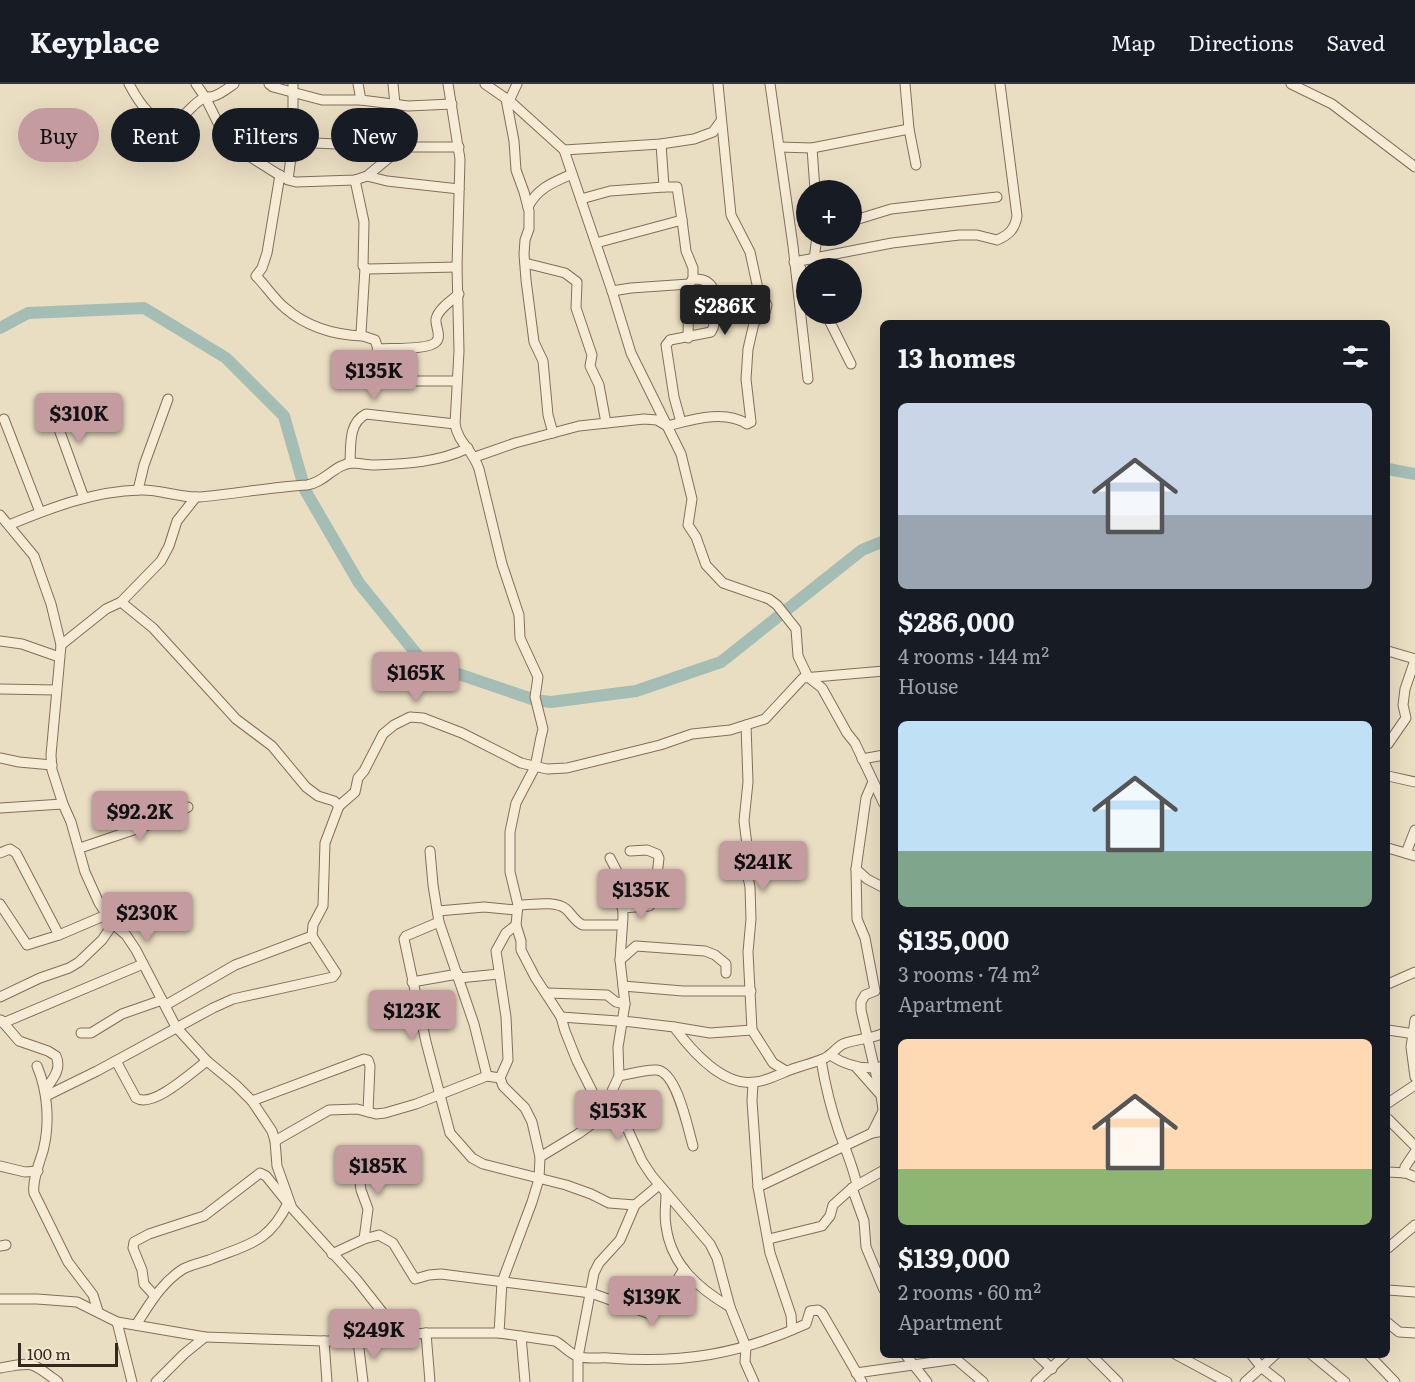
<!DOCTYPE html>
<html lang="en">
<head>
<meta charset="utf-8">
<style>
  :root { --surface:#171b24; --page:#20242c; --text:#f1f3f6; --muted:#9ea1a6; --line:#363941; --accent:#c49b9e }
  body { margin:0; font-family:Literata,serif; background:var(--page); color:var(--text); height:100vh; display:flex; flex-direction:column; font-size:22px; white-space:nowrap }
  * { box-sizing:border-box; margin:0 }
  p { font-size:20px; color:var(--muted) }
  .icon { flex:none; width:33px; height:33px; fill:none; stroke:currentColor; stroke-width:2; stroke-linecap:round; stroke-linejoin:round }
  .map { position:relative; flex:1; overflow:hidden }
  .drawer { position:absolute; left:880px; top:236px; width:510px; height:1038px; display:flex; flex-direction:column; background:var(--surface); border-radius:9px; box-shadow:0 6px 24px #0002 }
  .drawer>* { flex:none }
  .banner { position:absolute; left:18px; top:24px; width:570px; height:54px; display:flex; gap:12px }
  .controls { position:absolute; left:796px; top:96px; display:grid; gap:12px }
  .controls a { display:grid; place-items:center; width:66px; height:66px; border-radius:50%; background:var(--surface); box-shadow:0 6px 24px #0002; font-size:30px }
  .scale { position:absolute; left:18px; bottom:15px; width:100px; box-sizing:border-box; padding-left:6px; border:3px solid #33281e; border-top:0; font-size:16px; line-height:21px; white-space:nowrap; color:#33281e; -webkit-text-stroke:4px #f2e8d1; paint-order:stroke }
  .price { position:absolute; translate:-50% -51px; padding:0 14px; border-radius:6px; background:var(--accent); color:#111; font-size:20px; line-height:39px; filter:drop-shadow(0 2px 3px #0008) }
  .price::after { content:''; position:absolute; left:50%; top:36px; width:18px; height:14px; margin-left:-9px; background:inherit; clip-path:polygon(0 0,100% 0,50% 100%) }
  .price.active { background:#222; color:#fff }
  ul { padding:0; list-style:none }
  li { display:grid; align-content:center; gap:12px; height:318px; padding:0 18px }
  li span { display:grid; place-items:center; height:186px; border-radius:9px; color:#555 }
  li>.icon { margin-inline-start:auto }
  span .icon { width:108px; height:108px; fill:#fffc; stroke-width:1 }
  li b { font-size:26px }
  h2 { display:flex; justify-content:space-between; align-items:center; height:72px; padding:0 18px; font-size:26px }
  .pill { padding:0 21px; border-radius:27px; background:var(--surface); box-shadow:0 6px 24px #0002; font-size:21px; line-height:54px }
  .pill.active { background:var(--accent); color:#111 }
  header { display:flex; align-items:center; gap:36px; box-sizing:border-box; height:84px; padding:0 30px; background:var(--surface); border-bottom:2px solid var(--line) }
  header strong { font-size:28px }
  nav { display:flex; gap:33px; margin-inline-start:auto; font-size:21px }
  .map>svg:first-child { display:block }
</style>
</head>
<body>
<header>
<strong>Keyplace</strong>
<nav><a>Map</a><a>Directions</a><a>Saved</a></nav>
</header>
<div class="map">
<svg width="1415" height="1298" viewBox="0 0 1415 1298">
  <rect width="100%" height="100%" fill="#eadec2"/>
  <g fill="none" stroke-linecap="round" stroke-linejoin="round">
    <g stroke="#a4bdb5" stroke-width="12">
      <path d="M0 244 28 229 144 224 226 274 284 332 305 406 359 499 423 578 535 616 551 618 636 607 721 578 862 466 884 457"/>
      <path d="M1388 385 1415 390"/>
    </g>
    <defs>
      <g id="minor">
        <path d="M129 0C138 17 155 46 178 35 188 30 194 18 204 14 206 13 212 13 214 12 221 10 228 4 234 0"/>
        <path d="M196 0 205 13 219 41 241 67 284 94"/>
        <path d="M269 0 273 3 322 16H361"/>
        <path d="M293 0V58L288 96 296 98 355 96 367 92 402 63H459"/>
        <path d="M358 0 361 16 408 22 452 20"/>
        <path d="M393 0 395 20"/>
        <path d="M448 0 460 75 457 183 459 267 455 340C458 359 473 366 479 385L502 480 519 531 520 554 538 593 535 613 543 645 541 653 535 683 516 719 510 748V788L518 821 516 841 521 857V866L535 893 561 933 565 947 577 977 595 1013 613 1026 628 1046 642 1077 652 1092 710 1160 717 1174 730 1223 746 1263 745 1278 754 1298"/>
        <path d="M485 0 511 18 564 66 612 207 631 269 681 370 692 415 688 441 696 453 706 481 723 499 769 515 777 521 796 545 798 572 808 593 822 604 847 649 855 659 884 720"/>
        <path d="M770 0 793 162 808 295"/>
        <path d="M905 0 909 45 916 81"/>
        <path d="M1291 0 1332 20 1415 83"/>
        <path d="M506 15 514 57 516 86 524 108 529 127V145L525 156 524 170 526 196 534 258 543 277 548 331 553 349"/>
        <path d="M509 17 517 0"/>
        <path d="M293 58 402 63"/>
        <path d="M661 60 664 103H677L682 136"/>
        <path d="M779 63 812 64 909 45"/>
        <path d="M812 64 815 106"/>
        <path d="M564 66 661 60 694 55 713 48 721 37"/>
        <path d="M280 91 267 169 262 184 256 192C266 202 274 215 285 224 307 243 334 251 363 252"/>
        <path d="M367 92 387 97 459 105"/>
        <path d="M355 96 364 138 363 182 368 185 457 183"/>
        <path d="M581 115 610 107 664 103"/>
        <path d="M528 123C537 104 554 98 572 90"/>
        <path d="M852 137 891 125 997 113"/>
        <path d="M596 159 682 136 686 167 693 184V195"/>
        <path d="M794 178 892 159 959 151H977L997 156C1009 151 1015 145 1017 132L1000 0"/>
        <path d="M797 178 807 195"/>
        <path d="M525 179 565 189 577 198 576 224 592 271 590 282 599 301 606 339"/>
        <path d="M365 184 361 249 363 252 375 256 378 265 372 280 374 292 383 297H457"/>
        <path d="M813 184 817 152"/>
        <path d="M612 207 631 204 689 200 693 195C716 194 716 211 715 229 715 236 715 242 711 248L670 256 666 261 674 313 681 338"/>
        <path d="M826 230 851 280"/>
        <path d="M688 254 689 200"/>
        <path d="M378 265C390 264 429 266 436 258 442 252 435 242 436 235 438 225 452 216 459 210"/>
        <path d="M48 315 84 414"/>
        <path d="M4 335 40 428"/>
        <path d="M475 373 515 359 579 342 644 335 657 336 667 342C691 336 724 325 747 340L751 338 746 295 748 265 754 239 765 229 767 221 758 205 750 168 731 131 718 0"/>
        <path d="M350 379C351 362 348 339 366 330L455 340"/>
        <path d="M138 406 144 381 168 315"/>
        <path d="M0 431 34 472 51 520 61 561 51 671 52 686 63 720 71 738 85 788 99 819 113 840 126 851 136 866 176 943 207 977 236 1001 252 1017 272 1047 275 1057 277 1082 292 1124 357 1196 390 1238 403 1252"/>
        <path d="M9 441C50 424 94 407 140 406 160 405 179 414 199 413 235 410 271 403 307 401 324 399 335 380 352 379 359 379 367 381 375 381 406 380 440 378 468 364"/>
        <path d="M121 518 153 544 236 635 272 662 306 703 318 712 334 717 339 722 325 759 323 822 313 841 312 852 235 881 166 921"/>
        <path d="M0 557 22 560 59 573"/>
        <path d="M61 561 106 525 121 518 161 477 169 462 177 437 196 413"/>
        <path d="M1388 567 1415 575"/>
        <path d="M0 605 56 606"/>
        <path d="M746 641 748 698 744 737 748 769 745 779 750 803 751 835 748 868 752 946 773 979 786 987"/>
        <path d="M1388 660 1406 634 1403 621 1405 605 1415 576"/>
        <path d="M0 674 19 678 52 681"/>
        <path d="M862 675 884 671"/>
        <path d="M1388 692 1415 698"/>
        <path d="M872 700 866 714 856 785 857 835 865 854 875 907 865 911 861 918V926L881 1012 884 1032"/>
        <path d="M339 722 355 708 358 694 364 687 383 650 394 641 410 633 423 634 462 649 521 679 547 685 567 684 660 661 692 650 730 646 765 635 803 594 884 587"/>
        <path d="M0 724 63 720"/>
        <path d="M80 764 160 737 188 723"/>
        <path d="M1388 764 1415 772"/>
        <path d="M430 767 433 801 439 838 474 940 487 992"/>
        <path d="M0 769 10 765 16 769 59 851"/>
        <path d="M1406 769 1415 746"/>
        <path d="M856 785 867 795 884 804"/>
        <path d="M0 820 27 861 59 851 106 831"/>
        <path d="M518 821C532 821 555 816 566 825 572 830 575 838 583 841H622"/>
        <path d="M622 824 649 822 654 817 659 774 657 770 647 766 630 767"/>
        <path d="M438 827 484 823 516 826"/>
        <path d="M439 838 406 852 404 855 426 958 450 1049 472 1074 483 1080 566 1101 591 1110 609 1119 635 1121"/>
        <path d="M620 876 636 862 705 867 715 871 726 880V889"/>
        <path d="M459 894 499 890"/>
        <path d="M412 898 458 890"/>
        <path d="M1388 900 1415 888"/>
        <path d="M623 902 683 907H751"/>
        <path d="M547 909 607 911 616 918 625 920"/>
        <path d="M0 913 40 894 69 884 79 878 102 856 113 840"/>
        <path d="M561 933 632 938 674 943C691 966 723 1003 755 998 766 997 775 992 785 988 798 982 812 980 825 974 832 970 836 964 843 960 856 955 871 955 884 949"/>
        <path d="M1 936 19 957 48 967 56 972C62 985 53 995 45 1006"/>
        <path d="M1415 936 1411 963 1415 993"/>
        <path d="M3 939 143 880"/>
        <path d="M674 943 710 949 752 946"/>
        <path d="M1388 946 1415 950"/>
        <path d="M81 949H91L122 930 162 916"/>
        <path d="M830 971C847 982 864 987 884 982"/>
        <path d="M821 976C825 1000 831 1025 839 1048 846 1066 853 1083 857 1101"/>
        <path d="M116 977 136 1014C153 1025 193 987 207 977"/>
        <path d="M37 982C48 1008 50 1040 43 1067 39 1080 32 1097 34 1109L68 1178 93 1211 98 1227"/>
        <path d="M856 983 879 1009"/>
        <path d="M619 992C630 990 646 985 657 986 677 988 688 1045 693 1062"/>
        <path d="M753 999 752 1017 758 1103 770 1169 791 1231 792 1246"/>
        <path d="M46 1012 97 987 213 924 233 915 333 893 336 889 312 852"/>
        <path d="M252 1017 364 975 368 976 370 982 368 1028"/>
        <path d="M1388 1019 1415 1001"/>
        <path d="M882 1029 872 1049 884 1047"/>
        <path d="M1388 1035 1415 1062"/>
        <path d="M275 1057 329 1026 357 1025 376 1030 385 1029 416 1020 487 992 500 994"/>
        <path d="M356 1068 361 1106 368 1125 364 1155"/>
        <path d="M540 1073 578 1050 618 1021 612 1007 619 992 618 963 625 920 620 876 623 833 622 797 610 774"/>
        <path d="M0 1082 25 1088 38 1087"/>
        <path d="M1388 1088 1406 1089 1415 1093"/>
        <path d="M1404 1089 1405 1083 1415 1068"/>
        <path d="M758 1103 872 1049"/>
        <path d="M852 1104 864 1137 866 1163 884 1206"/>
        <path d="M666 1109C666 1120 664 1131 666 1142 671 1181 698 1204 730 1223"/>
        <path d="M769 1155 822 1142 830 1132 833 1121 852 1104 884 1086"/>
        <path d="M0 1162 6 1161"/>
        <path d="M1388 1164 1415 1141"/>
        <path d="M332 1170 364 1155 379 1151 393 1159 415 1195 429 1191 441 1190 591 1209 650 1230 659 1225 684 1185"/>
        <path d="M1388 1206 1415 1208"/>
        <path d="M155 1212 144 1200 142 1186 133 1164 134 1158 149 1150 204 1132 260 1089 266 1092 287 1118"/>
        <path d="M0 1215H37L77 1218 117 1238 205 1253 324 1257H358L426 1249H499L555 1257C563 1261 569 1269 577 1272 586 1276 600 1273 609 1274 682 1280 740 1270 806 1240L810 1227 818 1226 822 1229 862 1298"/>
        <path d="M117 1238 132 1298"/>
        <path d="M1388 1239 1399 1248 1415 1249"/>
        <path d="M136 1241C149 1221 161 1199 183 1185 191 1181 200 1179 209 1176 248 1160 268 1160 288 1119"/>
        <path d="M426 1249 430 1298"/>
        <path d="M499 1249 502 1198 532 1118 539 1095 540 1073 532 1038 525 1024 503 1002 500 994 508 976 506 933 496 867 506 849 516 841"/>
        <path d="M521 1252 525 1298"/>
        <path d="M324 1257 327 1298"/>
        <path d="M358 1257 363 1298"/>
        <path d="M905 1270 927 1298"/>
        <path d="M956 1270V1275L983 1298"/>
        <path d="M1036 1270 1052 1285"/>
        <path d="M1090 1270 1118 1298"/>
        <path d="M1175 1270 1227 1298"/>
        <path d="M1251 1270 1262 1284 1280 1298"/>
        <path d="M1311 1270 1345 1298"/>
        <path d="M1368 1270 1395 1298"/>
        <path d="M0 1284C34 1278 30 1277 58 1298"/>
        <path d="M856 1289 956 1275"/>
        <path d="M156 1298 184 1270 205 1253"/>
        <path d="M578 1298V1273L594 1189 599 1179 620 1156 635 1121 659 1101"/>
        <path d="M1036 1298 1066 1270"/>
        <path d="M1245 1298 1276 1270"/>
      </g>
    </defs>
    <use href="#minor" stroke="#826f5b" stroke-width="11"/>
    <use href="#minor" stroke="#f6ebd5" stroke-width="9"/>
  </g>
</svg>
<div class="controls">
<a>+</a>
<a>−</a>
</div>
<div class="scale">100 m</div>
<b class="price active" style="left:725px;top:252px">$286K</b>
<b class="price" style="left:374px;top:317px">$135K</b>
<b class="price" style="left:79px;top:360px">$310K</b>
<b class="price" style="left:416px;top:619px">$165K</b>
<b class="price" style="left:140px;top:758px">$92.2K</b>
<b class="price" style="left:763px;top:808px">$241K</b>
<b class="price" style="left:641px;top:836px">$135K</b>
<b class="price" style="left:147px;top:859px">$230K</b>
<b class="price" style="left:412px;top:957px">$123K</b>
<b class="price" style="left:618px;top:1057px">$153K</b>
<b class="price" style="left:378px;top:1112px">$185K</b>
<b class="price" style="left:652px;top:1243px">$139K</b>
<b class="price" style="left:374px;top:1276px">$249K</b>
<div class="banner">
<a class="pill active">Buy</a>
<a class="pill">Rent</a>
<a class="pill">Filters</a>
<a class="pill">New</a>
</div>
<section class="drawer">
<h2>13 homes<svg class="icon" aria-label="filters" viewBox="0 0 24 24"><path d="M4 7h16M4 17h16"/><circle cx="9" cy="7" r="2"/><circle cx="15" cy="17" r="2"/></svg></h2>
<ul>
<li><span style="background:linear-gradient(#c9d6e8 60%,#9aa5b1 0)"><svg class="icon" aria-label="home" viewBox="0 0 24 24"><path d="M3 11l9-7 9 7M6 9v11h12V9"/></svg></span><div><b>$286,000</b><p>4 rooms · 144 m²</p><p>House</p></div></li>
<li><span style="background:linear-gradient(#bfe0f5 70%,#7fa58c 0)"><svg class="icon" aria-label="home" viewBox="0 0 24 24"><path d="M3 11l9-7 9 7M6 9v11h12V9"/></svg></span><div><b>$135,000</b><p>3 rooms · 74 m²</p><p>Apartment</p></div></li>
<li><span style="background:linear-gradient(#ffd9b3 70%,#8fb573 0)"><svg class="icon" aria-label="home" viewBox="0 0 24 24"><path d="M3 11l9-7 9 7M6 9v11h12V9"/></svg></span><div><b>$139,000</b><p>2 rooms · 60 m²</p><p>Apartment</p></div></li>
</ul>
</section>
</div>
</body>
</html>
